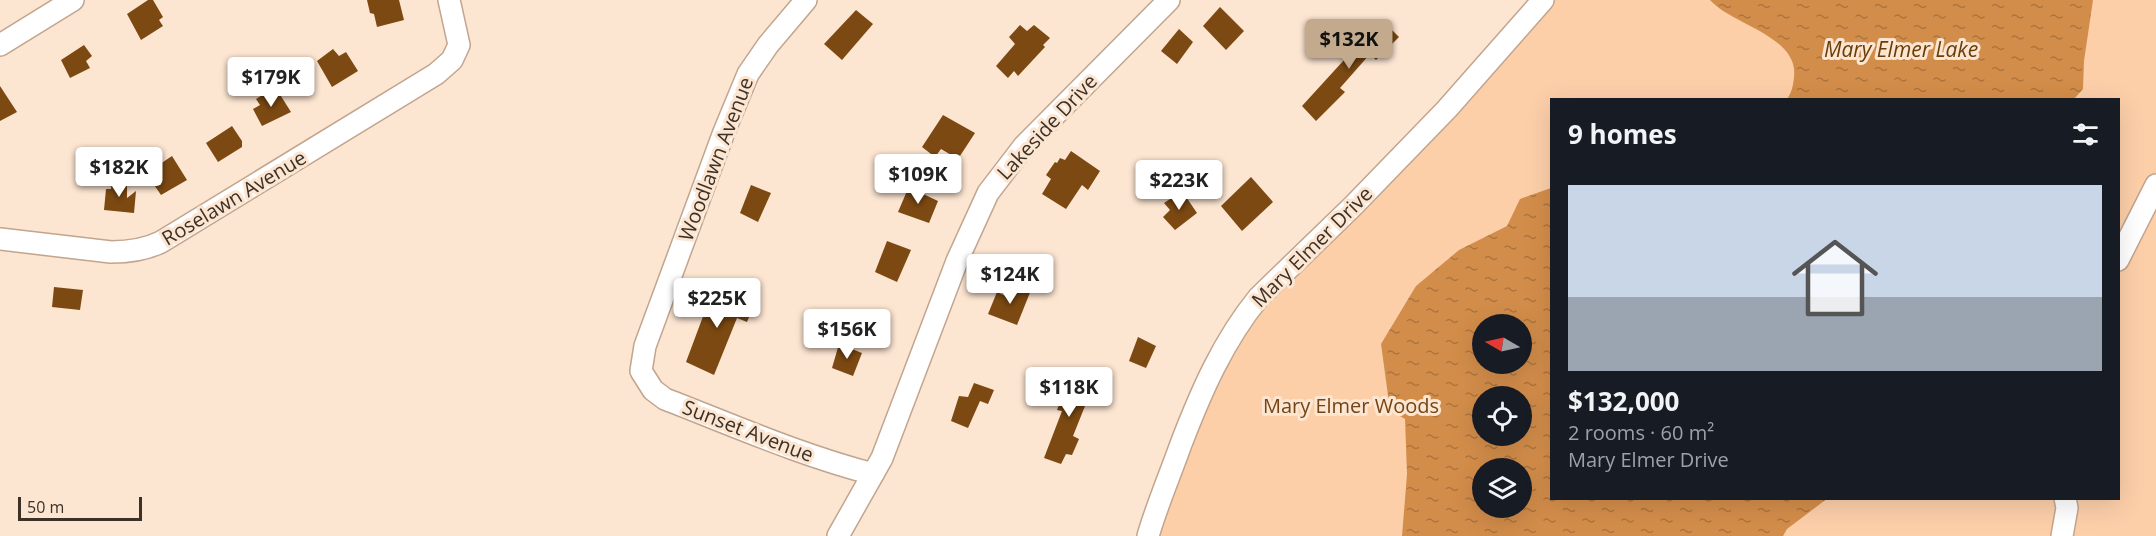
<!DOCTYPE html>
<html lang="en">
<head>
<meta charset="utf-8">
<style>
  :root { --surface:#171b24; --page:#242831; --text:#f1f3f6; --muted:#9ea1a6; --accent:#c4aa8d }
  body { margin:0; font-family:"Open Sans",sans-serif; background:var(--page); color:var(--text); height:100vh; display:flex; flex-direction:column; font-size:22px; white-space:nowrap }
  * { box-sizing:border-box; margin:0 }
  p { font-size:20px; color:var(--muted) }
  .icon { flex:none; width:33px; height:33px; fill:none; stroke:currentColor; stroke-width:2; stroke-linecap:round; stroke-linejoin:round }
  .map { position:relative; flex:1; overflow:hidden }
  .drawer { position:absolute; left:1550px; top:98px; width:570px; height:402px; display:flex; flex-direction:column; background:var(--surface); border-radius:0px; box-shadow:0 6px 24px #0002 }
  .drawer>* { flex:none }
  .needle { width:39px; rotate:279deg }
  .controls { position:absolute; left:1472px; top:314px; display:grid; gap:12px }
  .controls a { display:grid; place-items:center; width:60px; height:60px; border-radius:50%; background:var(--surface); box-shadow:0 6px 24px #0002; font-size:30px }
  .scale { position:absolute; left:18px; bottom:15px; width:124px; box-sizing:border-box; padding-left:6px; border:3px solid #3c3127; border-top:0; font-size:16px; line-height:21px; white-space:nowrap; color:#3c3127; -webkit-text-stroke:4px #fce5d1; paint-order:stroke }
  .price { position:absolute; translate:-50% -51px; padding:0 14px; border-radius:6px; background:#fff; color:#222; font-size:20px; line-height:39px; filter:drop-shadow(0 2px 3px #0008) }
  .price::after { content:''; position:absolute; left:50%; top:36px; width:18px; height:14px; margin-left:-9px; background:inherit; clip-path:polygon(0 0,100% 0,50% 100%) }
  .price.selected { background:var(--accent); color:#111 }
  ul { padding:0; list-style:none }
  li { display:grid; align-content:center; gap:12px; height:318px; padding:0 18px }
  li span { display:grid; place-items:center; height:186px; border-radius:0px; color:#555 }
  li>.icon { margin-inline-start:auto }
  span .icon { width:108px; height:108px; fill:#fffc; stroke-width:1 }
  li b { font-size:26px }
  h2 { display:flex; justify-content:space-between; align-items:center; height:72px; padding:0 18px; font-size:26px }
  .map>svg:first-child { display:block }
</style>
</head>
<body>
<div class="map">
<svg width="2156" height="536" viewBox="0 0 2156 536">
  <defs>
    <pattern id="water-ripples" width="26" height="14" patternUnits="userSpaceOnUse" patternTransform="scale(1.5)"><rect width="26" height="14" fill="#d38d4a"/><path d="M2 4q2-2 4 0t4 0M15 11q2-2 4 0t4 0" fill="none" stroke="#ac743e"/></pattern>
  </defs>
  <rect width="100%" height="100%" fill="#fce5d1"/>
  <path fill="#fccfa9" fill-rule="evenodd" d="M1550 0H2156V536H1156L1217 377 1248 324ZM1551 99H2118V498H1551ZM1482 324H1521V363H1482ZM1482 396H1521V435H1482ZM1482 468H1521V507H1482Z"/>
  <g fill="url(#water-ripples)" fill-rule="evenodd">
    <path d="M1710 0H2093L2084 61 2083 89 2074 99H1787C1792 92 1793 86 1794 77 1799 36 1732 25 1710 0Z"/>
    <path d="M1551 188V498H1828L1787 529 1783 536H1402L1407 474 1405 419 1390 410 1381 344 1416 286 1459 250 1507 226 1520 199ZM1482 324H1521V363H1482ZM1482 396H1521V435H1482ZM1482 468H1521V507H1482Z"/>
  </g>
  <g fill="#7c4912">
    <path d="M148 0H153L163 17 159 20 163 26 141 40 127 14Z"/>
    <path d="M367 0H399L404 20 377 27 374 14 370 13Z"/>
    <path d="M1220 7 1244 31 1226 50 1203 26Z"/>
    <path d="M856 10 873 24 842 60 824 44Z"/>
    <path d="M1382 20 1399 37 1376 60 1370 54 1340 88 1345 92 1316 121 1302 106 1344 60 1354 44 1359 48Z"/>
    <path d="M1020 25 1027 31 1034 25 1050 38 1043 45 1045 47 1018 76 1014 71 1008 78 996 66 1015 44 1009 37Z"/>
    <path d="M1179 29 1193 42 1177 64 1161 51Z"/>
    <path d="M84 45 92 56 86 61 90 68 70 78 61 60Z"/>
    <path d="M333 49 339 56 346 52 358 71 332 87 317 61Z"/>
    <path d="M0 86 17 112 0 121Z"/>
    <path d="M272 89 275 95 279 93 291 112 262 126 253 109 260 105 256 99Z"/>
    <path d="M943 115 975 133 958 159 941 149 935 157 922 147Z"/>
    <path d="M232 126 242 141V147L218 162 206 143Z"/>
    <path d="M1071 151 1100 171 1088 190 1082 185 1066 209 1042 194 1051 179 1046 175 1055 162 1057 163 1060 158 1065 160Z"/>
    <path d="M172 156 187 180 161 195 150 179 157 173 154 168Z"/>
    <path d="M1251 177 1273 202 1242 231 1221 206Z"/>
    <path d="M112 180 127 182V198L136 191 134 213 104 210 106 189H111Z"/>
    <path d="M910 184 922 189 921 193 938 201 929 223 898 212Z"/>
    <path d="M751 185 771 193 758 222 740 213Z"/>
    <path d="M1182 191 1197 213 1175 230 1163 217 1170 210 1164 203Z"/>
    <path d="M887 241 911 250 897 282 875 272Z"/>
    <path d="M1012 284 1031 290 1017 325 988 314 997 292 1008 297Z"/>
    <path d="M54 287 83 290 80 310 52 307Z"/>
    <path d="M714 287 754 305 747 322 737 318 714 375 686 362Z"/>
    <path d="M1138 337 1156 346 1146 368 1129 361Z"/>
    <path d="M839 344 862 353 853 376 832 368Z"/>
    <path d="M1072 372 1095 381 1073 436 1079 439 1072 455 1066 454 1061 464 1044 458 1062 411 1057 410Z"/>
    <path d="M974 383 994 390 988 404 980 401 968 428 951 421 959 396 968 397Z"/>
  </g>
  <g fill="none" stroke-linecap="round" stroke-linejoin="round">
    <defs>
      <g id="minor">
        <path d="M806 0 768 45 748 74 724 132 645 346 641 371 653 390 665 399C735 426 800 455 873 474"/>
        <path d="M0 45 73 0"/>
        <path d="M0 239 111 252C129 252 145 250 161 242L436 74 452 60 459 45 449 0"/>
        <path d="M2118 260 2156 185"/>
        <path d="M838 536 882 458 957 261 988 193 1024 146 1169 0"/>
        <path d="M1148 536C1157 505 1170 475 1181 444 1201 392 1223 341 1259 297L1353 206 1447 109 1543 0"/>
        <path d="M2062 536 2067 508 2065 498"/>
      </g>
    </defs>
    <use href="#minor" stroke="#c1a58e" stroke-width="24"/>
    <use href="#minor" stroke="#fff" stroke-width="21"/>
  </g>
  <g text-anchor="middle" stroke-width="6" stroke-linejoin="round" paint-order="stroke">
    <g font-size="20" fill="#3c3127" stroke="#fce5d1">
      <text transform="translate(1047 127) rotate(-47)" y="7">Lakeside Drive</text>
      <text transform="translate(716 159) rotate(-69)" y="7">Woodlawn Avenue</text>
      <text transform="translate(234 198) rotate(-31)" y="7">Roselawn Avenue</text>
      <text transform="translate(1312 247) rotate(-45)" y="7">Mary Elmer Drive</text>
      <text transform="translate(748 431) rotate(21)" y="7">Sunset Avenue</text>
    </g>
    <g font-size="20" fill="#744514" stroke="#fce5d1">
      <text x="1351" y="413">Mary Elmer Woods</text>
    </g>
    <g font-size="21" font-style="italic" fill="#6a3c06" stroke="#fce5d1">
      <text x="1901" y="57">Mary Elmer Lake</text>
    </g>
  </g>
</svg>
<div class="controls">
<a><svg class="needle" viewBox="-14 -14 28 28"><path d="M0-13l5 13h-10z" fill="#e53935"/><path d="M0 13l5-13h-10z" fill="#9ea1a6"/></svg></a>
<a><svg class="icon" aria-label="locate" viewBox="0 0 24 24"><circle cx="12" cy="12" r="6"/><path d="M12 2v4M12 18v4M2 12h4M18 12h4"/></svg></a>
<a><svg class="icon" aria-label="layers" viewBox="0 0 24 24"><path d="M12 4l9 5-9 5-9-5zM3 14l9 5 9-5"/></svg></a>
</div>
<div class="scale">50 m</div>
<b class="price selected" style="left:1349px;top:70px">$132K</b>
<b class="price" style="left:271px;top:108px">$179K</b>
<b class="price" style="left:119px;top:198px">$182K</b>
<b class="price" style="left:918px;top:205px">$109K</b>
<b class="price" style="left:1179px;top:211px">$223K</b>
<b class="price" style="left:1010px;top:305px">$124K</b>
<b class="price" style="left:717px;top:329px">$225K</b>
<b class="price" style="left:847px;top:360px">$156K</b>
<b class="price" style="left:1069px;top:418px">$118K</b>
<section class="drawer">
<h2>9 homes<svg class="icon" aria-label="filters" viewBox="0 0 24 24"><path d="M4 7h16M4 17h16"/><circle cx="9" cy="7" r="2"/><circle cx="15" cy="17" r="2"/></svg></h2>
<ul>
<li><span style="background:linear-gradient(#c9d6e8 60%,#9aa5b1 0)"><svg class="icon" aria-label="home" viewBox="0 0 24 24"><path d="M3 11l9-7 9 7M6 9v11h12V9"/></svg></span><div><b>$132,000</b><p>2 rooms · 60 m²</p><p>Mary Elmer Drive</p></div></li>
</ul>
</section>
</div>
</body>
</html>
